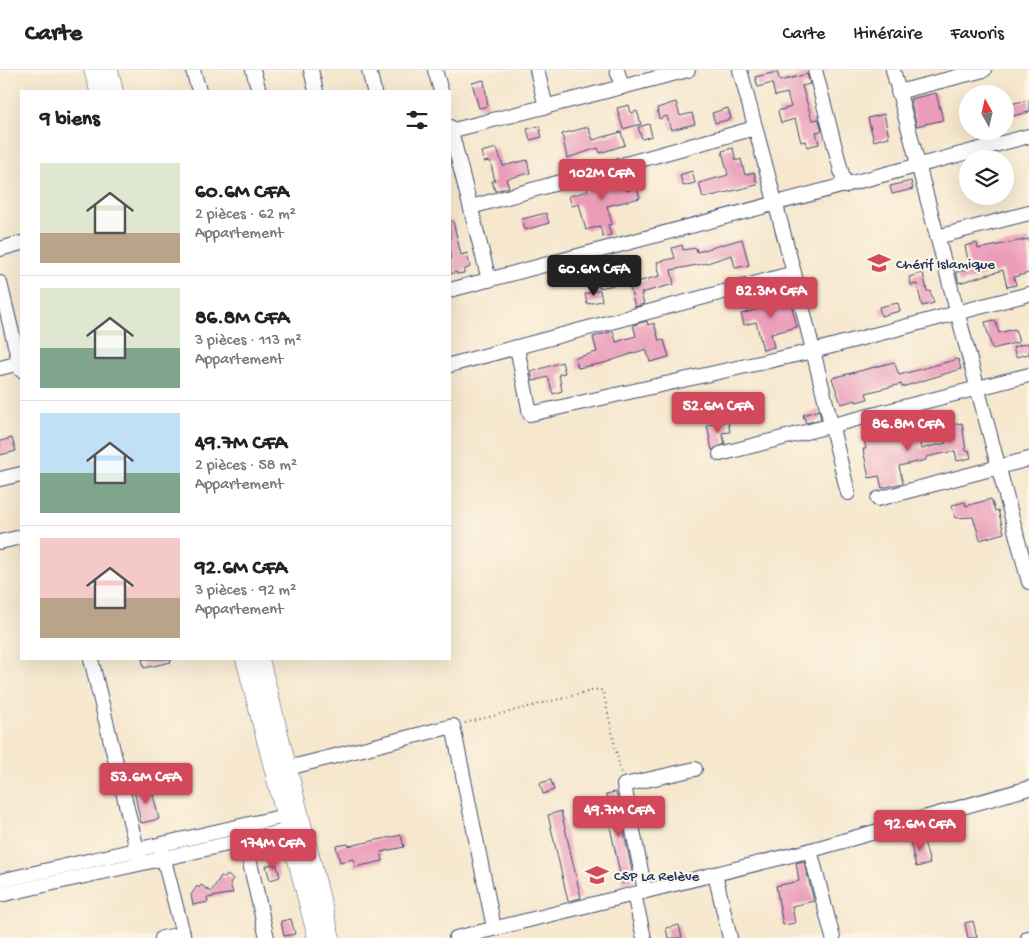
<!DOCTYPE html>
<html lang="fr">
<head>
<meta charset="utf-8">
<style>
  :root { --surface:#fff; --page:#f2f2f2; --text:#222; --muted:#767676; --line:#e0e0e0; --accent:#d1495b }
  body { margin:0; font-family:"Gochi Hand",sans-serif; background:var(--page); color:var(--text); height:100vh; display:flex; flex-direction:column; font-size:19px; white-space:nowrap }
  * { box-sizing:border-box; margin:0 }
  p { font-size:16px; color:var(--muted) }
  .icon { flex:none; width:28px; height:28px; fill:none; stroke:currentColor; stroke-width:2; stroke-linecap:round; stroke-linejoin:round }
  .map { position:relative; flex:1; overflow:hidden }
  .details { position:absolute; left:20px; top:20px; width:431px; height:570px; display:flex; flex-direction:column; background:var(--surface); border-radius:0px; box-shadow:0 5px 20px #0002 }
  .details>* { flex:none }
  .needle { width:32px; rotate:352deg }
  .buttons { position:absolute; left:959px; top:15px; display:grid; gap:10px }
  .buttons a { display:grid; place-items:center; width:55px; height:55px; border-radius:50%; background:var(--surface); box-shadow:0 5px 20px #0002; font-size:25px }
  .price { position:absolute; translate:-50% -42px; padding:0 11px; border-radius:5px; background:var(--accent); color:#fff; font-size:16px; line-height:32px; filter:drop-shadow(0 1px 2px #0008) }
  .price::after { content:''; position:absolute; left:50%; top:30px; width:15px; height:11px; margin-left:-8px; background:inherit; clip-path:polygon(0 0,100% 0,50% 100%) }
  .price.current { background:#222; color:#fff }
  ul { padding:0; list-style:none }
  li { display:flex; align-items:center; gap:15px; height:125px; padding:0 20px }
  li+li { border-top:1px solid var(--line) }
  li span { display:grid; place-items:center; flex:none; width:140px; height:100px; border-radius:0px; color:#555 }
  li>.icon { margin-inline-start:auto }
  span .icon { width:60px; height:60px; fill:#fffc; stroke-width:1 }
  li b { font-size:21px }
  h2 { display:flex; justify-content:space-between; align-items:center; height:60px; padding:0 20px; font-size:21px }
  header { display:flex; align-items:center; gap:30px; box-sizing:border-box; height:70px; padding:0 25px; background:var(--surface); border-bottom:1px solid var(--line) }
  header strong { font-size:24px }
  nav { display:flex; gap:28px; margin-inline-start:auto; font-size:18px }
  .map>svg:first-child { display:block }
</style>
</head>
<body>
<header>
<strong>Carte</strong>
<nav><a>Carte</a><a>Itinéraire</a><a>Favoris</a></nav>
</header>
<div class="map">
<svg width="1029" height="868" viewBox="0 0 1029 868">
  <rect width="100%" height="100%" fill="#fcf5e5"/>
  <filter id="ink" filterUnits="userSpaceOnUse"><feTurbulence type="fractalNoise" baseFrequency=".02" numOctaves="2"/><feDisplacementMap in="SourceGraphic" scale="10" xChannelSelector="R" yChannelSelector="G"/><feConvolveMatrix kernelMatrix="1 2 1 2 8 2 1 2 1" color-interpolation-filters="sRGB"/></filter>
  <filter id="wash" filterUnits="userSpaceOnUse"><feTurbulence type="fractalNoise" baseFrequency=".0096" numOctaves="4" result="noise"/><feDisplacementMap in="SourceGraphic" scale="20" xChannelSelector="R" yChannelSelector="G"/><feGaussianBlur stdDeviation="1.12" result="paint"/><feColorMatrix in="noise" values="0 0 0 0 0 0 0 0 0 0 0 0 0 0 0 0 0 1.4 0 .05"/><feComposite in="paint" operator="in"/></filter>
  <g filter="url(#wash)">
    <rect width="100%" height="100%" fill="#f6e7cd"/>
    <g id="blocks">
      <g fill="#ea9cb9">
        <path d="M777 2 780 11 807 4 810 14 802 16 812 50 819 49 822 61 816 62 819 74 807 77 805 71 801 72 795 49 781 53 778 41 791 37 787 23 775 26 772 13 758 17 755 7Z"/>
        <path d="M484 10 488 36 479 38 472 13Z"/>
        <path d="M936 23 943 50 917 56 910 29Z"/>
        <path d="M1029 30V42L1005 48V35Z"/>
        <path d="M676 32 680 46 692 43 695 54 671 60 667 46 659 49 657 38Z"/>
        <path d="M629 35 631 43 637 41 641 54 623 59 617 38Z"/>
        <path d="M728 38 731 49 715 53 712 43Z"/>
        <path d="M884 44 889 67 874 71 868 48Z"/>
        <path d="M649 54 652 66 642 69 638 57Z"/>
        <path d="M539 56 542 67 530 70 527 59Z"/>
        <path d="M588 57 593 70 621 62 625 75 600 83 598 78 567 88 562 64Z"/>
        <path d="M497 78 503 96 527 90 530 103 506 109 509 117 495 121 492 111H495L490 91 484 92 481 82Z"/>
        <path d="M733 78 736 91 741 89 745 105 754 102 757 115 703 128 699 113 728 105 722 81Z"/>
        <path d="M692 101 695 113 683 116 680 105Z"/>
        <path d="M623 104 627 121 637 118 640 128 607 136 612 154 608 155 611 165 603 167 600 156 586 160 579 134 572 136 569 126 588 121 586 114Z"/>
        <path d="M911 111 913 119 892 124 890 116Z"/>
        <path d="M546 143 549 153 525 160 522 149Z"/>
        <path d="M450 151H453L461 185 467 183 470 197 464 200V203L457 204 456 202 451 204 450 199Z"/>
        <path d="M742 169 749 195 735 198 732 185 707 193 671 200 674 214 641 223 644 234 635 237 629 214 660 206 657 192 675 188 672 178 682 175 683 180 696 178 697 182Z"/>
        <path d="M1029 169V203L1014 207 1016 215 1007 217 1003 200 959 213 956 202 970 199 965 176 977 173 978 179Z"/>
        <path d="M627 200 629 212 599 218 598 207Z"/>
        <path d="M923 203 927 221H930L934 233 922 236 917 214 911 215 909 207Z"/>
        <path d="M600 220 602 231 587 234 585 224Z"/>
        <path d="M784 225 787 235 791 234 797 257 771 264 774 277 763 280 756 252 744 255 741 244 766 237 764 230Z"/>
        <path d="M898 233 900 241 881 246 879 237Z"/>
        <path d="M995 250 999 263 1015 259 1019 272 992 279 985 252Z"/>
        <path d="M647 251 648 255 654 253 659 271 664 270 669 287 650 292 646 279 604 293 578 298 575 288 597 282 593 267 613 261 616 272 636 266 633 255Z"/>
        <path d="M1029 273V284L1016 287 1013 277Z"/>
        <path d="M958 289 961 299 902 317 901 314 866 323 868 329 856 332V330L841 334 832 308 894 292 899 305Z"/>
        <path d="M562 292 565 303 559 304 562 321 553 324 548 307 533 311 531 302Z"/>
        <path d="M819 340 821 349 806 353 803 345Z"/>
        <path d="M728 351 730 362 722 363 725 374 712 380 707 355Z"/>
        <path d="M962 353 966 381 969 380 971 388 957 391 955 381 926 387V390L899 396 903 413 882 418 879 406 869 408 863 379H866L864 369 879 366 880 370 903 365 902 358 916 355 921 379 946 373 943 357Z"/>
        <path d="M12 368 16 381 0 385V371Z"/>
        <path d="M991 429 995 441 998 440 1004 463 980 470 973 447 955 448 952 435 965 432 966 436Z"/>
        <path d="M142 589H170L171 592 144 598Z"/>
        <path d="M551 710 554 720 543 724 540 713Z"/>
        <path d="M151 716 159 749 141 753 134 720Z"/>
        <path d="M616 722 634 811 622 813 606 738 609 737 606 724Z"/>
        <path d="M561 741 581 828 568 831 548 745Z"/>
        <path d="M401 765 404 777 381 782 383 791 355 797 354 789 340 792 336 776 348 774 349 776Z"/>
        <path d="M923 767 930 794 916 797 910 771Z"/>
        <path d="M804 791 814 831 792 836 795 853 783 855 776 816 799 811 796 793Z"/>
        <path d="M276 793 280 807 270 810 266 796Z"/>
        <path d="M227 805 233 809 230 813 233 823 207 828 208 832 193 835 191 825 197 816 199 818 201 815 211 822 221 806 225 808Z"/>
        <path d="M291 849 295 864 284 866 281 851Z"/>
        <path d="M973 851 977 868H968L965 853Z"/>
        <path d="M679 855 682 868H668L666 858Z"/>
      </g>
    </g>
  </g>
  <g filter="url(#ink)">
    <use href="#blocks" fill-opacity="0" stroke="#3c4b6f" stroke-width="1"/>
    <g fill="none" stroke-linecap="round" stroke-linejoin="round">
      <defs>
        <g id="minor">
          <path d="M193 0 199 21"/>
          <path d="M253 0 259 21"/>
          <path d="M311 0 316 21"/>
          <path d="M369 0 374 21"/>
          <path d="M435 0 441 21"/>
          <path d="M537 0 546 37"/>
          <path d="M617 0 622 17"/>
          <path d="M740 0 794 203 848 423"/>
          <path d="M815 0 845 116"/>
          <path d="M893 0 1029 512"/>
          <path d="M898 22 984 0"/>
          <path d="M450 57 489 210"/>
          <path d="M450 61 688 0"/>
          <path d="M471 137 755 58"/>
          <path d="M937 167 1029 143"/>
          <path d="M0 179 21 173"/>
          <path d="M0 213 21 300"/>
          <path d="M450 220 1029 66"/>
          <path d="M517 277 530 344 813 281 1029 224"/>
          <path d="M450 295 794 203"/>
          <path d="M0 298 20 293"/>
          <path d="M720 384 1029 305"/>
          <path d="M0 409 21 404"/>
          <path d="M878 429 1029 389"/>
          <path d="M0 472 21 467"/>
          <path d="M91 589 139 788"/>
          <path d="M288 698 453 656 494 858"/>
          <path d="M245 771 267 868"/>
          <path d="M810 780 833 868"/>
          <path d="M162 782 184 868"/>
          <path d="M715 804 730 868"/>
          <path d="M0 811 294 744"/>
          <path d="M645 821 624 715 695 699"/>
          <path d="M634 824 644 868"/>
          <path d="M0 825 299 758"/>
          <path d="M162 868 183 864"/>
          <path d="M456 868 808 781 1029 718"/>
          <path d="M1028 868H1029"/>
        </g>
        <g id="major">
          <path d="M93 0 99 21"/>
          <path d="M109 0 114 21"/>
          <path d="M245 589 317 868"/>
          <path d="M260 589 331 868"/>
        </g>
      </defs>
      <use href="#minor" stroke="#3c4b6f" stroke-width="16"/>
      <use href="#major" stroke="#3c4b6f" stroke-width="19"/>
      <path stroke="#3c4b6f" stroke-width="2" stroke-dasharray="1 4" stroke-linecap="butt" d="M465 653 599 619 603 621 621 703"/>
      <use href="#minor" stroke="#fff" stroke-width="14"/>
      <use href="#major" stroke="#fff" stroke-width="18"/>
    </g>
  </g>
  <defs>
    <symbol id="school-bare" viewBox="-9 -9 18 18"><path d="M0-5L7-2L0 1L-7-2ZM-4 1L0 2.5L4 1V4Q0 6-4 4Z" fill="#d1495b" stroke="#fcf5e5" stroke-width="2.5" paint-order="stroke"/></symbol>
  </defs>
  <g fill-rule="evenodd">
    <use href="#school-bare" x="863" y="177" width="32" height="32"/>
    <use href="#school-bare" x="581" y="789" width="32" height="32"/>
  </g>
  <g text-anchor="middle" stroke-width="4.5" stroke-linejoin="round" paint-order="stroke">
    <g font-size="15" fill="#1b2f5e" stroke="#fcf5e5" text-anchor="start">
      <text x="896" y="198">Chérif Islamique</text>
      <text x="614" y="810">CSP La Relève</text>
    </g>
  </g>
</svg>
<div class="buttons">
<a><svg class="needle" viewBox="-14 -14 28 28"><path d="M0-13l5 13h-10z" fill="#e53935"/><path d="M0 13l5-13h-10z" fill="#767676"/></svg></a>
<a><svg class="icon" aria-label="layers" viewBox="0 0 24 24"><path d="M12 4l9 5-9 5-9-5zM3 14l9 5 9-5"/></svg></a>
</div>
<b class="price" style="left:602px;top:131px">102M CFA</b>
<b class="price current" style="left:594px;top:227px">60.6M CFA</b>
<b class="price" style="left:771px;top:249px">82.3M CFA</b>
<b class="price" style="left:718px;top:364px">52.6M CFA</b>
<b class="price" style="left:908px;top:382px">86.8M CFA</b>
<b class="price" style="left:146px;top:735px">53.6M CFA</b>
<b class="price" style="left:619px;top:768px">49.7M CFA</b>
<b class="price" style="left:920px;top:782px">92.6M CFA</b>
<b class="price" style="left:273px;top:801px">174M CFA</b>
<section class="details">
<h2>9 biens<svg class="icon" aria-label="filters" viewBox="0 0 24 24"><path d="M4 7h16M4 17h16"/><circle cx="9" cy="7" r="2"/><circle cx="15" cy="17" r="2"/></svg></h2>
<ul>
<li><span style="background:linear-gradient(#dfe7d0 70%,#b9a48a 0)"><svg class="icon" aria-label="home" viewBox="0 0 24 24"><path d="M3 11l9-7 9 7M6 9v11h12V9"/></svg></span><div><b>60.6M CFA</b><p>2 pièces · 62 m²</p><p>Appartement</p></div></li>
<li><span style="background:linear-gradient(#dfe7d0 60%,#7fa58c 0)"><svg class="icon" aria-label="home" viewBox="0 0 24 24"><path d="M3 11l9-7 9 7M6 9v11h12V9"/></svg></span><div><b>86.8M CFA</b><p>3 pièces · 113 m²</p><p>Appartement</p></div></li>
<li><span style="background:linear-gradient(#bfe0f5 60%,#7fa58c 0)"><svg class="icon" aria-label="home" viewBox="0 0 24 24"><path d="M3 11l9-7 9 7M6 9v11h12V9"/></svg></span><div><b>49.7M CFA</b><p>2 pièces · 58 m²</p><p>Appartement</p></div></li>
<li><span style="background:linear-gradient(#f6c9c9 60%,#b9a48a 0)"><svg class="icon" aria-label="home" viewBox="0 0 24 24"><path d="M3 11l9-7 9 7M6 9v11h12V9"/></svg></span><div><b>92.6M CFA</b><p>3 pièces · 92 m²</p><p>Appartement</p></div></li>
</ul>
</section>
</div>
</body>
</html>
